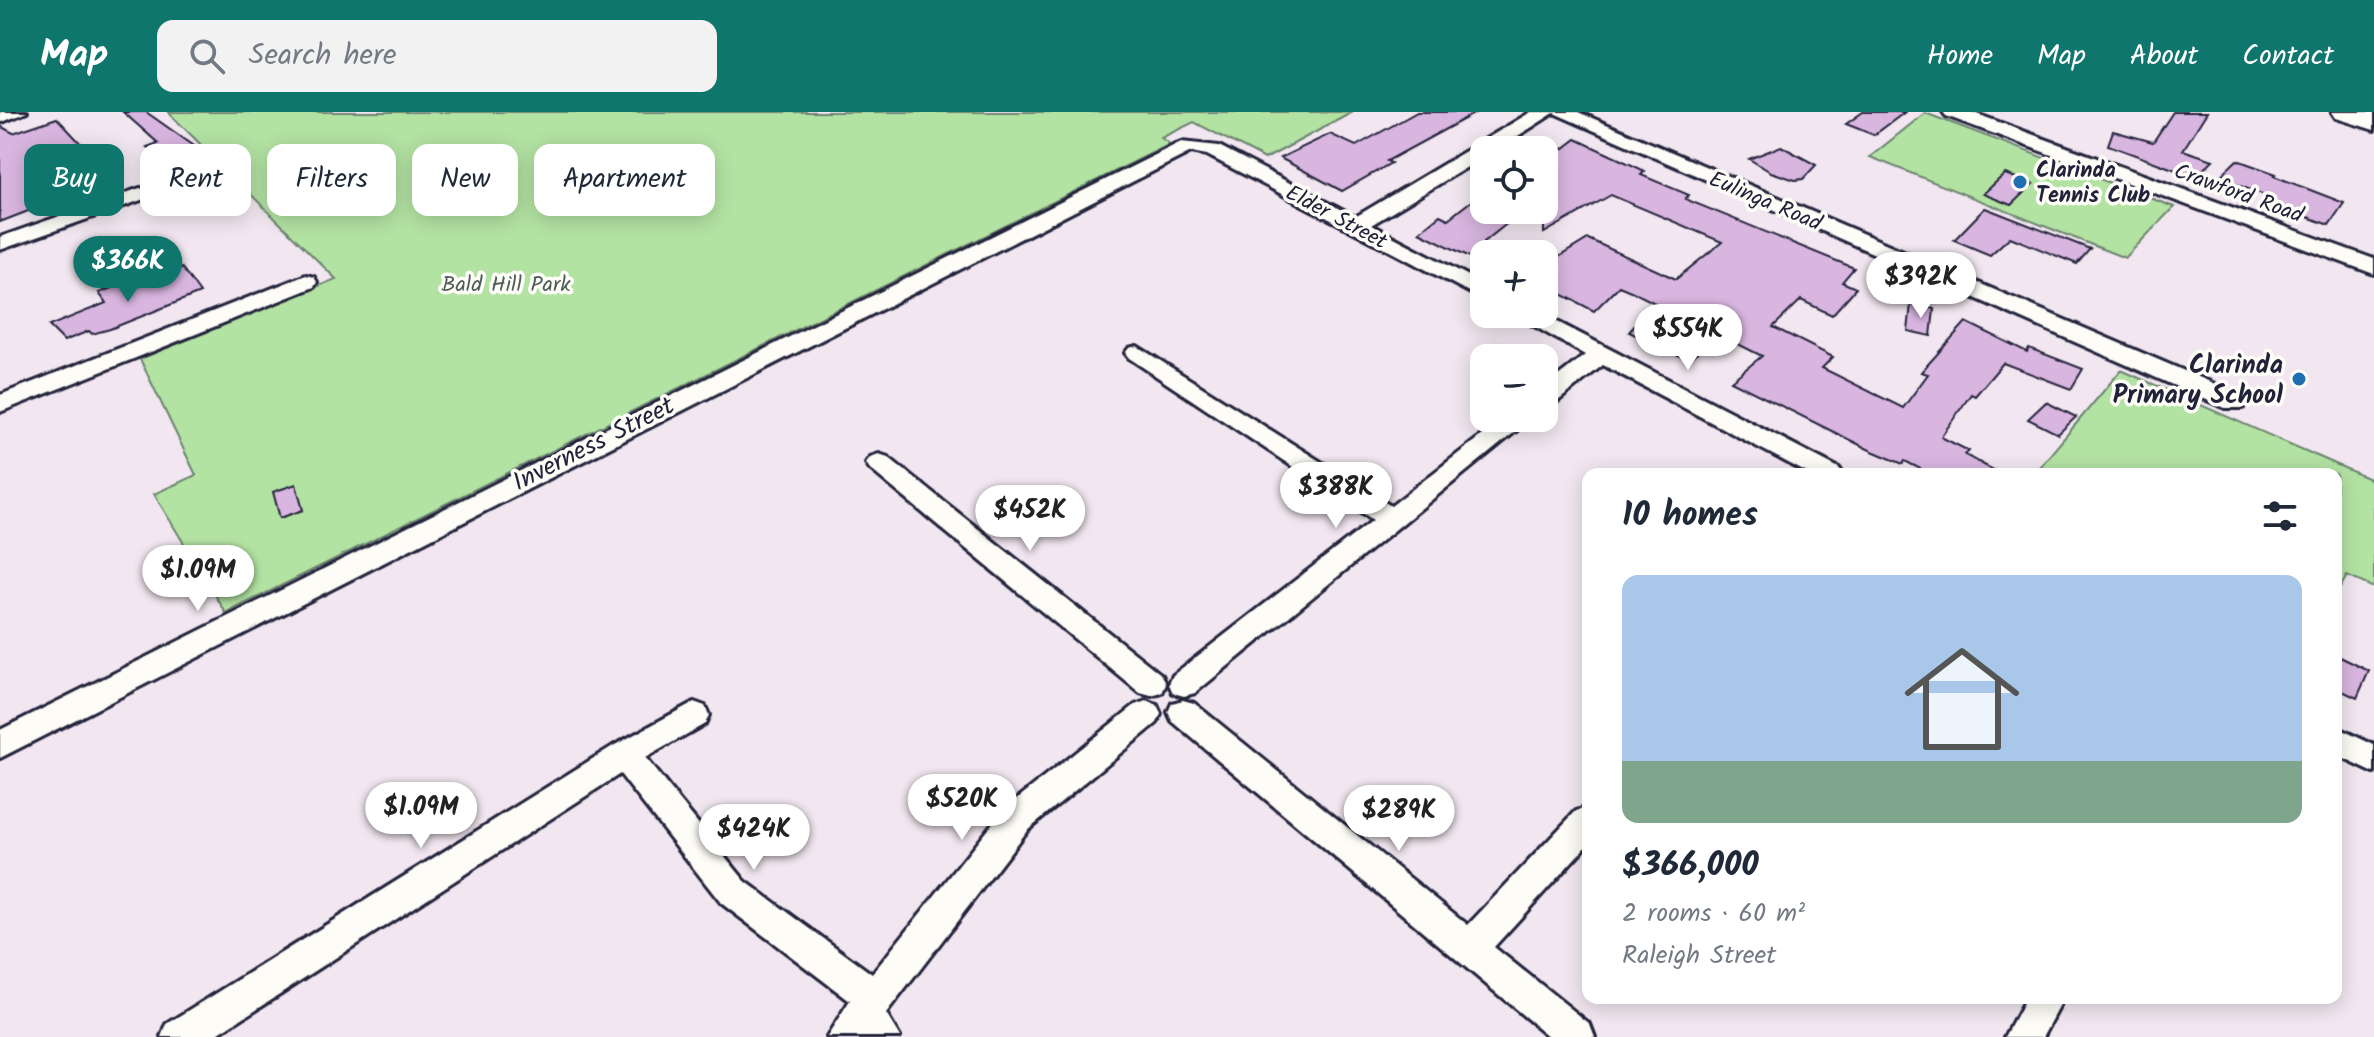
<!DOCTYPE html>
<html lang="en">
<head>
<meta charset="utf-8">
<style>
  :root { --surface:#fff; --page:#f2f2f3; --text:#1f2937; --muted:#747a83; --accent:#0f766e }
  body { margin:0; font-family:Kalam,sans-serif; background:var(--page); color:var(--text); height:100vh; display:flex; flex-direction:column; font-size:30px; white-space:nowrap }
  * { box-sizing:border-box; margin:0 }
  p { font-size:26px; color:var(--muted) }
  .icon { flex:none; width:44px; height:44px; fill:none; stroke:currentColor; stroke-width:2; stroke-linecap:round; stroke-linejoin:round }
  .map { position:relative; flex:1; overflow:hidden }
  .drawer { position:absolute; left:1582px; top:356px; width:760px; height:536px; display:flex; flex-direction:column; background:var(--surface); border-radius:16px; box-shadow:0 4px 20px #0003 }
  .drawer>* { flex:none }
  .guide { position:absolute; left:24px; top:32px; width:760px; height:72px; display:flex; gap:16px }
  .tools { position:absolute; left:1470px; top:24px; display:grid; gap:16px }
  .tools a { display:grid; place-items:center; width:88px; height:88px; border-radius:16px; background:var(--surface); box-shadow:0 4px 20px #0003; font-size:40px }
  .price { position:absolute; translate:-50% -68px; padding:0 18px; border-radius:28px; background:#fff; color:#222; font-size:26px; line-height:52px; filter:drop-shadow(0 2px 4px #0008) }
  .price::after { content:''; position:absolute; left:50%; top:48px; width:24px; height:18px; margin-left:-12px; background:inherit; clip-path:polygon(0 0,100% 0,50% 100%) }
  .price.on { background:var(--accent); color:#fff }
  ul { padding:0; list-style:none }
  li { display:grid; align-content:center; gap:16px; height:424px; padding:0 40px }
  li span { display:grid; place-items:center; height:248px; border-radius:16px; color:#555 }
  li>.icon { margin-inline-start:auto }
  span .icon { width:144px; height:144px; fill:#fffc; stroke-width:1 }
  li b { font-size:34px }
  h2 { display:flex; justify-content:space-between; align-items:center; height:96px; padding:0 40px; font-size:34px }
  .chip { padding:0 28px; border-radius:16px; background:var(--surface); box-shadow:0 4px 20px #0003; font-size:28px; line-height:72px }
  .chip.on { background:var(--accent); color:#fff }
  header { display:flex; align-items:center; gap:48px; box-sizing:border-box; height:112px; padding:0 40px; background:var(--accent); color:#fff }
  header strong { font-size:38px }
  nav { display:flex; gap:44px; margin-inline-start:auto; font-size:28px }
  .search { width:560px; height:72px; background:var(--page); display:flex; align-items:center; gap:20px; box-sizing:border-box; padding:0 28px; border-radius:16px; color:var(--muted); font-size:30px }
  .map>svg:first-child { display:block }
</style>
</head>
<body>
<header>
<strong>Map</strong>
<div class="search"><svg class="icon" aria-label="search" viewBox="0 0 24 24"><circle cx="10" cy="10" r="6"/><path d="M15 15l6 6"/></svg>Search here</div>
<nav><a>Home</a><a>Map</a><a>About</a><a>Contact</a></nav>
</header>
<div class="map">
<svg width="2374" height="925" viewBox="0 0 2374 925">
  <rect width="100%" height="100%" fill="#f2e7f0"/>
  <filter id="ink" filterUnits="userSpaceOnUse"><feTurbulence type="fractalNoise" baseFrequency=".0125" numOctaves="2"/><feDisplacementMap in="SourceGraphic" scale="16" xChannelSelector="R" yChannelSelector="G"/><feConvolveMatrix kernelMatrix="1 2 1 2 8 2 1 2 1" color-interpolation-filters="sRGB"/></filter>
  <g filter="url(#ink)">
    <g fill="#b3e3a3" stroke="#6a826f" stroke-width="2">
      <path d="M168 0H1353L1265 47 1194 10 1161 26 1170 32 226 501 154 382 196 363 140 247 336 167Z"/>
      <path d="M1925 1 2174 95 2125 146 1870 45Z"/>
      <path d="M2121 258 2374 369V476L2347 464 2336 483V362H2034Z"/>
    </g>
    <g fill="#d9b6e0" stroke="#22223b" stroke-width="2">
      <path d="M123 0H146L197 36 165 48 147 35 158 31Z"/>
      <path d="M1417 0H1477L1387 49 1391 51 1342 79 1280 46 1330 22 1356 34Z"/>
      <path d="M1863 0H1905L1874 23 1846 12Z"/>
      <path d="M2173 0H2207L2183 38 2213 48 2195 65 2108 33 2113 19 2153 30Z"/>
      <path d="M57 6 113 66 0 110V14L13 21Z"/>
      <path d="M1576 27 1645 59 1641 63 1689 83 1685 87 1854 156 1842 170 1856 176 1832 203 1801 188 1773 215 1833 245 1822 256 1903 296 1928 262 1921 260 1966 210 2027 240 2029 236 2083 257 2071 277 2003 251 1975 284 1971 282 1941 325 1969 339 1965 343 2001 362H1930L1905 349 1903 352 1870 338 1731 269 1762 244 1718 222 1689 248 1629 220 1655 191 1633 180 1619 174 1594 199 1544 173V154L1588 127 1676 167 1722 130 1611 83 1544 121V39L1555 43Z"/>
      <path d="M1781 34 1816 53 1803 67 1795 68 1771 60 1749 47Z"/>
      <path d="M2237 48 2276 62 2274 64 2344 91 2329 113 2269 91 2273 86 2218 66Z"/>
      <path d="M2005 62 2033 72 2011 93 1983 82Z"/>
      <path d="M1484 79V98H1524L1484 130V152L1419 120 1440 103 1448 107Z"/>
      <path d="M1985 96 1988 97 2090 137 2077 152 2010 125 1990 143 1954 128Z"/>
      <path d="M182 156 200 181 110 217 92 222 89 219 64 229 49 214 106 191 99 181 131 168 136 175Z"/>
      <path d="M1911 192 1934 197 1931 224 1908 219Z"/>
      <path d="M2046 290 2076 305 2058 322 2028 307Z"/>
      <path d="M296 372 303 398 280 406 273 380Z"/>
      <path d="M2336 543 2369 559 2357 586 2336 576Z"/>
    </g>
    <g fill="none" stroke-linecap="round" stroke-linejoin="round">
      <defs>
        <g id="minor">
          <path d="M0 0H27L0 11Z"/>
          <path d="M1531 0H1578L2243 284 2246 290 2243 296H2225L1554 1 1496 38H1484V45L1371 113 1484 172V188L1207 43 1191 40 0 646V618L1181 30 1219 34 1355 105Z"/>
          <path d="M1943 0H1971L2374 147V162L1946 4Z"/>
          <path d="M140 76 147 78 150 82 147 86 0 138V125Z"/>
          <path d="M306 163 314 165 317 170 314 175 0 300V283Z"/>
          <path d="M1513 202H1542L1839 356 1843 362H1809L1603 253 1553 293 1544 295V275L1585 243Z"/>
          <path d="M1137 234 1391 394 1504 306H1532L1195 581 1184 584 1173 581 1169 572 1173 563 1373 408 1129 246 1125 241 1129 236Z"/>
          <path d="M879 342 888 345 1162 563 1166 572 1162 581 1151 584 1140 581 870 357 866 351 870 345Z"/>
          <path d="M1183 588 1194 591 1468 813 1576 699 1588 695V732L1494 835 1590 912 1595 925H1549L1172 609 1168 600 1172 591Z"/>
          <path d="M1146 589 1157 593 1161 602 1157 611 1027 718 886 902 900 925H827L850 889 721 791 620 662 213 925H162L167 912 613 634 694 590 705 594 709 603 705 612 645 646 745 769 872 862 1003 698 1135 593Z"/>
          <path d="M2336 615 2374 633V661L2336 643Z"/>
          <path d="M2026 886H2064L2043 925H2005Z"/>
        </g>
        <path id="primary" d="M2332 0H2374V18L2336 6Z"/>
      </defs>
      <use href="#minor" stroke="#22223b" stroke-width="6"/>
      <use href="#primary" stroke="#22223b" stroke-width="6"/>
      <use href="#minor" fill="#fdfcf7" fill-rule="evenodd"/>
      <use href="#primary" fill="#fdfcf7" fill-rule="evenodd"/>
    </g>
  </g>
  <g fill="#1f6fb2" stroke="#fdfcf7" stroke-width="3">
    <circle cx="2020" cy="70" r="8"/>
    <circle cx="2299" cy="267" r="8"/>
  </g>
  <g text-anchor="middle" stroke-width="7" stroke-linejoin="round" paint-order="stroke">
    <g font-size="22" font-weight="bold" fill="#22223b" stroke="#fdfcf7" text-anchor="start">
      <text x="2036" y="65">Clarinda<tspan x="2036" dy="25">Tennis Club</tspan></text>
    </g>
    <g font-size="22" fill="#22223b" stroke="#fdfcf7">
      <text transform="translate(2239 80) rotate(20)" y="8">Crawford Road</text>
      <text transform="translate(1766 88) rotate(23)" y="8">Eulinga Road</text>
      <text transform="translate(1337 104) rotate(28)" y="8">Elder Street</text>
    </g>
    <g font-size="22" fill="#4e5c5a" stroke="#fdfcf7">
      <text x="506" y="179">Bald Hill Park</text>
    </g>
    <g font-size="26" font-weight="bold" fill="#22223b" stroke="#fdfcf7" text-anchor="end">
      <text x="2283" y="261">Clarinda<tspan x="2283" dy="30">Primary School</tspan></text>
    </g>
    <g font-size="26" fill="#22223b" stroke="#fdfcf7">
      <text transform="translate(593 331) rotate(-27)" y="9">Inverness Street</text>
    </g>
  </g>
</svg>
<div class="tools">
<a><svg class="icon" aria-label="locate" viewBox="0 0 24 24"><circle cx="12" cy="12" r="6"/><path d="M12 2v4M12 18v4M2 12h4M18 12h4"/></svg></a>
<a>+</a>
<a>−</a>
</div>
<b class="price on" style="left:128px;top:192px">$366K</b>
<b class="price" style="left:1921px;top:208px">$392K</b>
<b class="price" style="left:1688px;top:260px">$554K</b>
<b class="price" style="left:1336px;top:418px">$388K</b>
<b class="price" style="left:1030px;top:441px">$452K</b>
<b class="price" style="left:198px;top:501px">$1.09M</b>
<b class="price" style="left:962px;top:730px">$520K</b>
<b class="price" style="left:421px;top:738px">$1.09M</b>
<b class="price" style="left:1399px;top:741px">$289K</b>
<b class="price" style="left:754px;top:760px">$424K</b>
<div class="guide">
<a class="chip on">Buy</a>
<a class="chip">Rent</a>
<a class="chip">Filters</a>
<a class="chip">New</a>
<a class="chip">Apartment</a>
</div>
<section class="drawer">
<h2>10 homes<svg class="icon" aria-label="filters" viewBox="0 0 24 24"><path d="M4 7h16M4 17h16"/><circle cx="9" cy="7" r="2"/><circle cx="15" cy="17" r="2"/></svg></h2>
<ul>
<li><span style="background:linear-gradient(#a9c7e8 75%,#7fa58c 0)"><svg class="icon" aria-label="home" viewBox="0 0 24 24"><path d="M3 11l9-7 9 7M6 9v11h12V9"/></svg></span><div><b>$366,000</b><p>2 rooms · 60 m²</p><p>Raleigh Street</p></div></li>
</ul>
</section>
</div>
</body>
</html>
